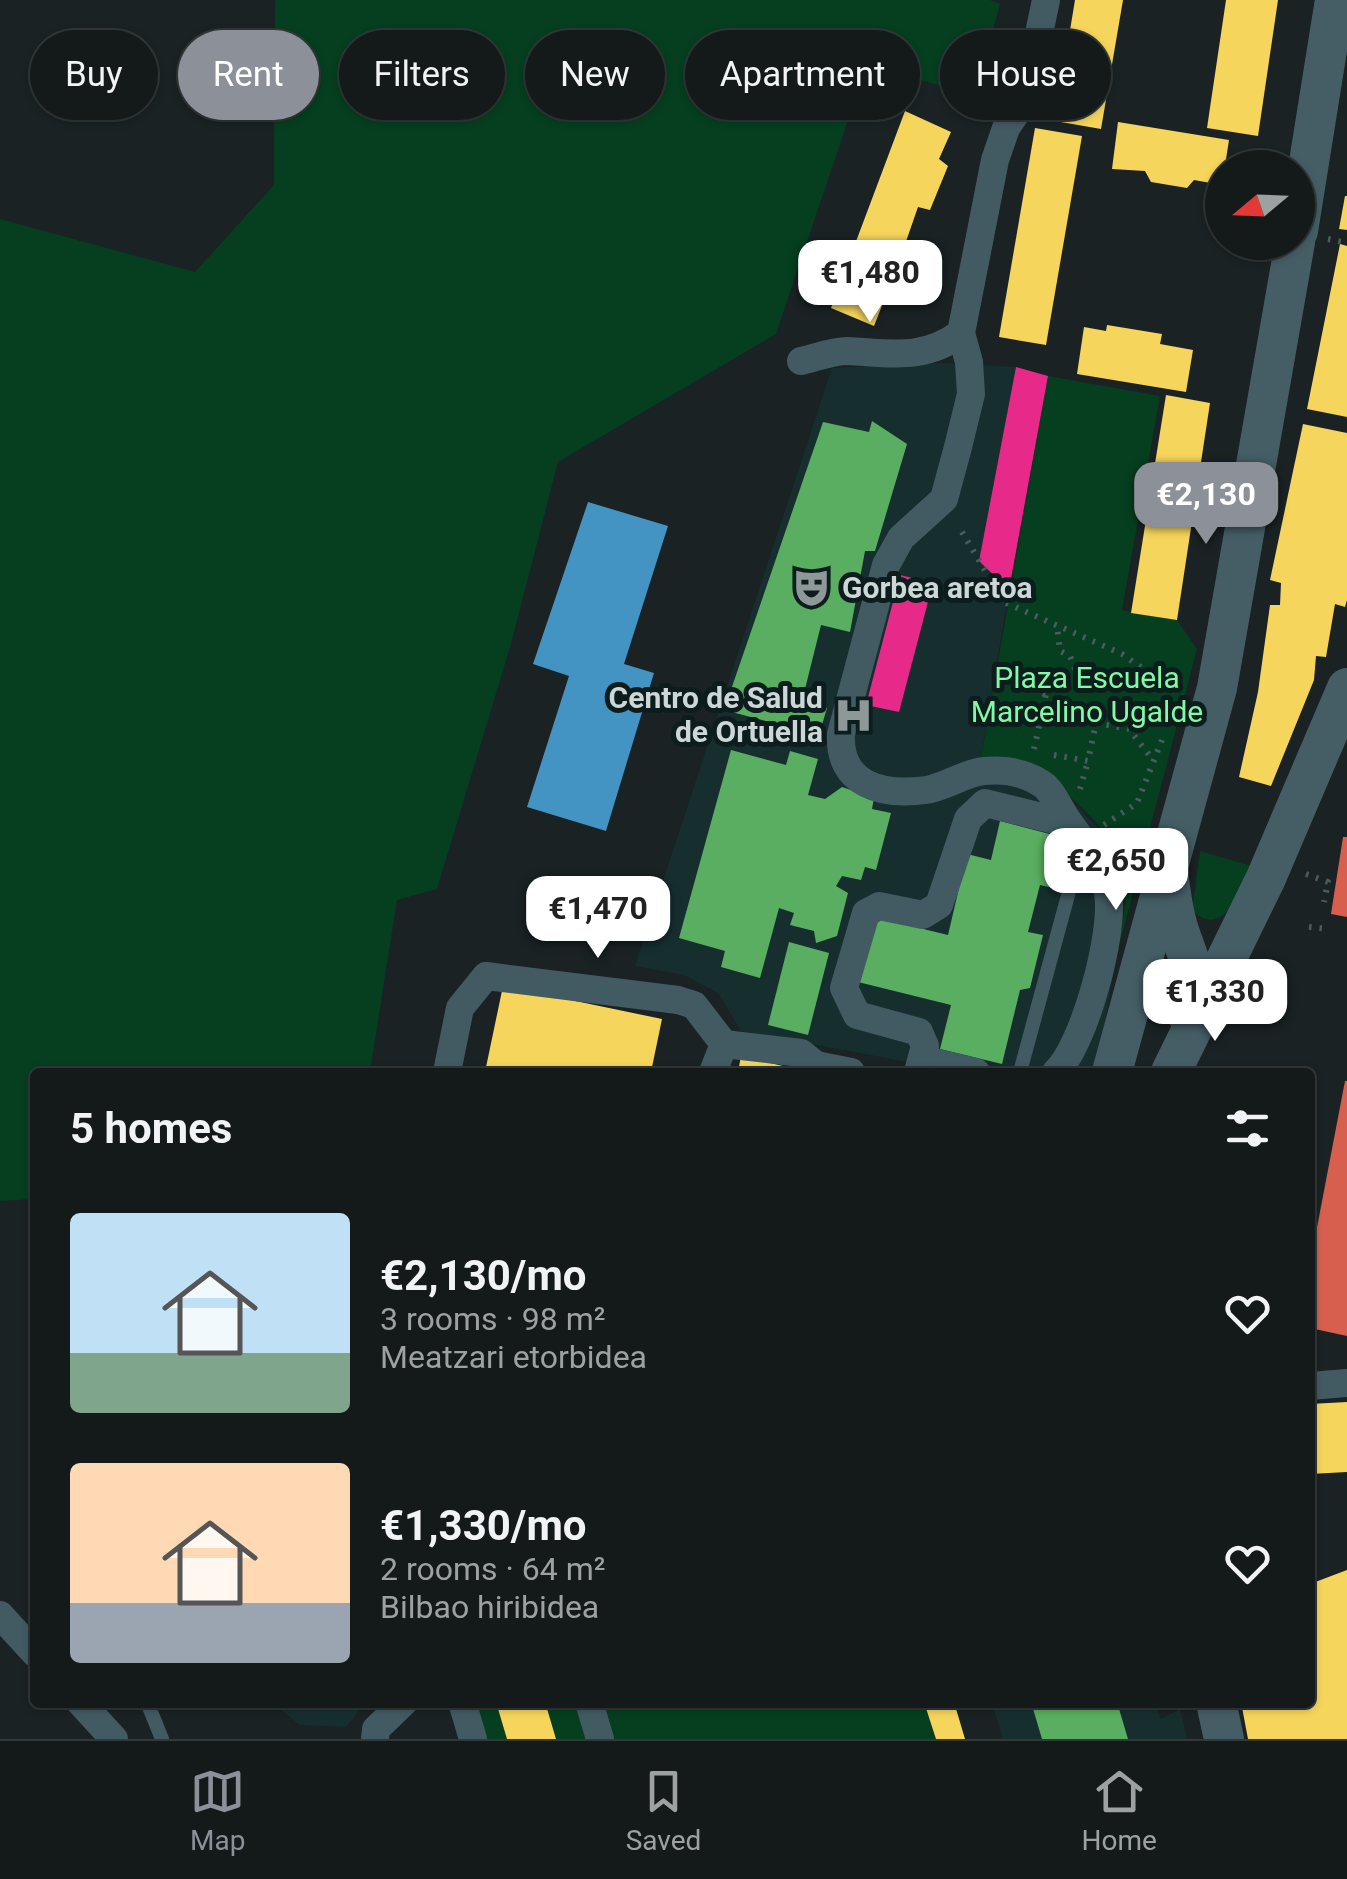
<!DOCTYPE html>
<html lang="en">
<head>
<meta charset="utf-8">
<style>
  :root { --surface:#141a1a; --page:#1d2323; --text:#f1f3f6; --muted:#9da1a2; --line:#333839; --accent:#8c9099 }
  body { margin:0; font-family:Roboto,sans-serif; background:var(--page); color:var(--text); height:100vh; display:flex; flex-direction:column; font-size:38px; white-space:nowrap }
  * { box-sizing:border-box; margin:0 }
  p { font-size:32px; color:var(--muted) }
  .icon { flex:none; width:55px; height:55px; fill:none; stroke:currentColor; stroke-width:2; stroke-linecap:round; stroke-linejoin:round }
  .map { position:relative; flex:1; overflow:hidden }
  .panel { position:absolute; left:30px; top:1068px; width:1285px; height:640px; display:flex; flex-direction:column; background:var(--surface); border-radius:10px; box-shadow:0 2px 8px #0004,0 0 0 2px var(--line) }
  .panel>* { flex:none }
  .guide { position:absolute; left:30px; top:30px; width:1288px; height:90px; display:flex; gap:20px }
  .needle { width:65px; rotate:251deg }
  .buttons { position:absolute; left:1205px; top:150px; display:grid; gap:20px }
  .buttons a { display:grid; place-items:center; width:110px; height:110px; border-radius:50%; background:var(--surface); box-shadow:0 2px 8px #0004,0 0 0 2px var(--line); font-size:50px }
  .price { position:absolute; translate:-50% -85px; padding:0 22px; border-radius:20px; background:#fff; color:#222; font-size:32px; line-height:65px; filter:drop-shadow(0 2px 5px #0008) }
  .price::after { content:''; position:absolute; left:50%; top:60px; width:30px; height:22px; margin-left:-15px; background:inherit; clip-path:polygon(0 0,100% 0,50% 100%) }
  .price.on { background:var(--accent); color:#fff }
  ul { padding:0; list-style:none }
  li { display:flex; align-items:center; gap:30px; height:250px; padding:0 40px }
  li span { display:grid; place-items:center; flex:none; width:280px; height:200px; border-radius:10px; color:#555 }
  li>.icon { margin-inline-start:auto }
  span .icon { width:120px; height:120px; fill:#fffc; stroke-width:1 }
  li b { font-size:42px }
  h2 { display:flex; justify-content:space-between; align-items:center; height:120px; padding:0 40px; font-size:42px }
  .tag { padding:0 35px; border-radius:45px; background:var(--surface); box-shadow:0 2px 8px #0004,0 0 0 2px var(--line); font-size:35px; line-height:90px }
  .tag.on { background:var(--accent); color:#fff }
  .tabs { display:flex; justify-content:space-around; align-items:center; height:140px; border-top:2px solid var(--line); background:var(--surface); font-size:28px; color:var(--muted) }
  .tabs a { display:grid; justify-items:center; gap:5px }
  .tabs .on { color:var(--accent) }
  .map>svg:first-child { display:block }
</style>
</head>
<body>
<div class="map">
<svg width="1347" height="1739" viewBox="0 0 1347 1739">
  <rect width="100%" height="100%" fill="#1a2223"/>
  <g fill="#172e2f">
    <path d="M940 363 1016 367 979 561 1009 590 981 758 1020 762 1064 793 1110 840 1123 866 1125 900 1097 1072H962L741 1031 718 993 684 975 635 966 832 368Z"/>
    <path d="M273 1703H366L346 1727 300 1725Z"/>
    <path d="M992 1703H1154L1161 1719 1180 1709 1187 1739H1003Z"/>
  </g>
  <g fill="#053f1f">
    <path d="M275 0H990L1000 4 975 96 867 64 776 334 558 462 511 644 437 889 397 900 370 1072H35V1199L0 1201V219L195 272 274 185Z"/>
    <path d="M1048 376 1160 396 1122 610 1177 620 1197 649 1118 950C1122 923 1130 891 1122 865 1109 820 1027 751 981 759Z"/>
    <path d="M1200 851 1251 866C1239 890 1224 941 1192 910Z"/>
    <path d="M469 1703H954L965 1739H480Z"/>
  </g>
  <g fill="#f6d55c">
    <path d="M1075 0H1123L1101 129 1055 121Z"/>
    <path d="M1226 0H1278L1258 136 1207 128Z"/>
    <path d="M905 111 951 132 939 159 948 166 930 210 918 207 902 253 912 259 895 304 885 298 874 326 831 308Z"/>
    <path d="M1118 122 1229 140 1222 185 1194 180 1187 188 1151 182 1145 171 1112 169Z"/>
    <path d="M1035 128 1082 136 1046 345 999 337Z"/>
    <path d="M1345 196H1347V230L1339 229Z"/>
    <path d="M1340 244 1347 246V417L1307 409Z"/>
    <path d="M1107 325 1162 334 1160 344 1193 350 1186 392 1077 374 1084 327 1106 331Z"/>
    <path d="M1166 395 1210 403 1177 620 1131 613Z"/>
    <path d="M1303 424 1347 433V600L1345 607 1335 604 1326 657 1316 656 1314 680 1271 786 1239 777 1258 692 1270 605H1280L1281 583 1270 580Z"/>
    <path d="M503 986 662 1019 651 1072H485Z"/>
    <path d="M741 1056 787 1067 786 1072H738Z"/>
    <path d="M1347 1402V1472L1310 1474V1404Z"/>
    <path d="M1347 1570V1739H1248L1241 1702H1310V1584Z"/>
    <path d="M496 1702H545L556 1739H507Z"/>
    <path d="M924 1702H954L965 1739H936Z"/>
  </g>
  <g fill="#d6604d">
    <path d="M1343 837H1347V917L1331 914Z"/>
    <path d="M1345 1081H1347V1336L1310 1328V1264Z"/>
  </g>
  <path fill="#4393c3" d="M588 502 668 526 624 664 654 673 606 831 527 807 569 676 533 664Z"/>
  <g fill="#e7298a">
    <path d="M1016 367 1048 376 1009 590 979 561Z"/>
    <path d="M900 575 933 583 899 712 866 705Z"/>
  </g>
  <g fill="#5aae61">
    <path d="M872 421 907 444 875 551H865L850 632 821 625 802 701 827 708 819 735 724 710 823 422 869 432Z"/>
    <path d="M731 750 786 765 790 751 818 759 808 795 825 799 842 787 874 798 872 809 891 813 876 870 865 867 861 880 842 876 836 886 848 893 837 936 816 943 814 931 790 925 794 913 779 908 760 978 721 967 725 951 679 938Z"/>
    <path d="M1000 821 1065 838 1053 888 1040 885 1028 932 1043 935 1030 988 1020 990 1002 1064 940 1049 951 1005 858 982 874 917 948 935 967 854 991 860Z"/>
    <path d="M789 942 829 953 808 1035 768 1025Z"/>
    <path d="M1031 1702H1117L1128 1739H1042Z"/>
  </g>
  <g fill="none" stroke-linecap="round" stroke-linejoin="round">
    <g stroke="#4b5b5f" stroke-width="6" stroke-dasharray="2.5 8" stroke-linecap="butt">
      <path d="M1328 239 1347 243"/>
      <path d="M962 532 1004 602 1122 654 1182 696"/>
      <path d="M995 672 1046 694"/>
      <path d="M1034 749 1046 694 1075 669 1070 656 1060 651 1057 626"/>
      <path d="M1054 755 1088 761 1096 723 1129 729 1153 760"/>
      <path d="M1080 789 1088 761"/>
      <path d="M1104 825 1137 803 1162 740"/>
      <path d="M1306 874 1328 882 1324 902"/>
      <path d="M1309 927 1329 929"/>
    </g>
    <g stroke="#425b63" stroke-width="14">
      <path d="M1020 1072 1083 840"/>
      <path d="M147 1702 162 1739"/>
    </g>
    <g stroke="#425b63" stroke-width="28">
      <path d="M1046 0 1025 100 1006 128 995 160 961 333 969 362 971 394 958 447 944 499 901 538 886 565 841 734C838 785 882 796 926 790 946 787 964 773 984 771 1004 769 1024 772 1042 784 1053 791 1060 810 1068 821 1084 844 1103 864 1108 893 1115 932 1084 1046 1056 1072"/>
      <path d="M801 361C815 358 832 351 847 351 890 353 924 361 961 333"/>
      <path d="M922 1059 976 1072"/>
      <path d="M447 1072 460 1008 486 976 678 1000 694 1005 724 1044"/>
      <path d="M713 1072 724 1044 801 1053 816 1065 851 1072"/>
      <path d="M918 1072 925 1046 919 1032 857 1015 844 988 866 913 879 906 923 915 939 905 968 819 985 803 1070 824"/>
      <path d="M1310 1386 1347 1383"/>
      <path d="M0 1615 35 1653"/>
      <path d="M80 1702 114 1739"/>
      <path d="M462 1702 473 1739"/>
      <path d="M589 1702 600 1739"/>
      <path d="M375 1739 376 1729 404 1702"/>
    </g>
    <g stroke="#455e66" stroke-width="40">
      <path d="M1298 231 1335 0"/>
      <path d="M1168 872C1170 888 1172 904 1176 920 1184 954 1207 983 1189 1018"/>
      <path d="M1112 1072 1217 688 1295 242"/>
      <path d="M1171 1072 1266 878 1347 688"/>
      <path d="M1216 1702 1224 1739"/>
    </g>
  </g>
  <defs>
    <symbol id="theatre-bare" viewBox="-9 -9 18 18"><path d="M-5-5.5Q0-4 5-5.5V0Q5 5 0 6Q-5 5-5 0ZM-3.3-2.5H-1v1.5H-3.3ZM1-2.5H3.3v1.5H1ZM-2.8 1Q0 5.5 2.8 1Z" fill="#8e9898" stroke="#0d1d1d" stroke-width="2.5" paint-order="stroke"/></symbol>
    <symbol id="hospital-bare" viewBox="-9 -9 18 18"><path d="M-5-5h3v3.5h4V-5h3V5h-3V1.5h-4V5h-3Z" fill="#8e9898" stroke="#0d1d1d" stroke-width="2.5" paint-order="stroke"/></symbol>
  </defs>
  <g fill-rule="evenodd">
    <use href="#theatre-bare" x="784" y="560" width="55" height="55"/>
    <use href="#hospital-bare" x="826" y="688" width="55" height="55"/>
  </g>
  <g text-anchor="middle" stroke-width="10" stroke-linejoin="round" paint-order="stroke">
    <g font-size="30" font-weight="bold" fill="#cdd7d7" stroke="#0d1d1d" text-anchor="start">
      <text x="842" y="598">Gorbea aretoa</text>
      <text x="823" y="708" text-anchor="end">Centro de Salud<tspan x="823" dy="34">de Ortuella</tspan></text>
    </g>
    <g font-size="30" fill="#82f9a4" stroke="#0d1d1d">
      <text x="1087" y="688">Plaza Escuela<tspan x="1087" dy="34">Marcelino Ugalde</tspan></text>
    </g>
  </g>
</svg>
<div class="buttons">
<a><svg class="needle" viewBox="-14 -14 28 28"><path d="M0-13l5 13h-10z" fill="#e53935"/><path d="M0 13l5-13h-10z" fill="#9da1a2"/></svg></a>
</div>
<b class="price" style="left:870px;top:325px">€1,480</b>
<b class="price on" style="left:1206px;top:547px">€2,130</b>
<b class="price" style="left:1116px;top:913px">€2,650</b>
<b class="price" style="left:598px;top:961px">€1,470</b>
<b class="price" style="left:1215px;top:1044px">€1,330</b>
<div class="guide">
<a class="tag">Buy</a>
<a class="tag on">Rent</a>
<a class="tag">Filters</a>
<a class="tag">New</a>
<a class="tag">Apartment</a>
<a class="tag">House</a>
</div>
<section class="panel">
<h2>5 homes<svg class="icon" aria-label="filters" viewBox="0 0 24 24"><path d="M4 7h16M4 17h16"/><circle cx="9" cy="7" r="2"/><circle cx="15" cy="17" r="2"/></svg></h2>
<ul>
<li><span style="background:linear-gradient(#bfe0f5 70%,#7fa58c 0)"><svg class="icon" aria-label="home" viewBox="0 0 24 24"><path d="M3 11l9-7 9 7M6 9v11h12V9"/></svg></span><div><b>€2,130/mo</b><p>3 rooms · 98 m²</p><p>Meatzari etorbidea</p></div><svg class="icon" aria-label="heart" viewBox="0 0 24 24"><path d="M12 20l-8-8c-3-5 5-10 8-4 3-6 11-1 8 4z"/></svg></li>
<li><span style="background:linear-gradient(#ffd9b3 70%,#9aa5b1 0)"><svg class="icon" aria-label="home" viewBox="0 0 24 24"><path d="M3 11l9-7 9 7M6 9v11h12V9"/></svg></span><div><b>€1,330/mo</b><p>2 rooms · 64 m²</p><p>Bilbao hiribidea</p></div><svg class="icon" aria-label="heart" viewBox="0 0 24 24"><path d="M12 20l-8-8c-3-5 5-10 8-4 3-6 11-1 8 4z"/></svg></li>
</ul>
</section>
</div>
<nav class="tabs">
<a class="on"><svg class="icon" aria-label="map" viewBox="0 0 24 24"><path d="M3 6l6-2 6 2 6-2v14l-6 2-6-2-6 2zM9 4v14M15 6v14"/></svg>Map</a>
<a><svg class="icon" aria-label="saved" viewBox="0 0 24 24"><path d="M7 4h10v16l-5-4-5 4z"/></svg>Saved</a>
<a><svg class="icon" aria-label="home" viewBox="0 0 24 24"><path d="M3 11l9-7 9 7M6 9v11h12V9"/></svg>Home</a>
</nav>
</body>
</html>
